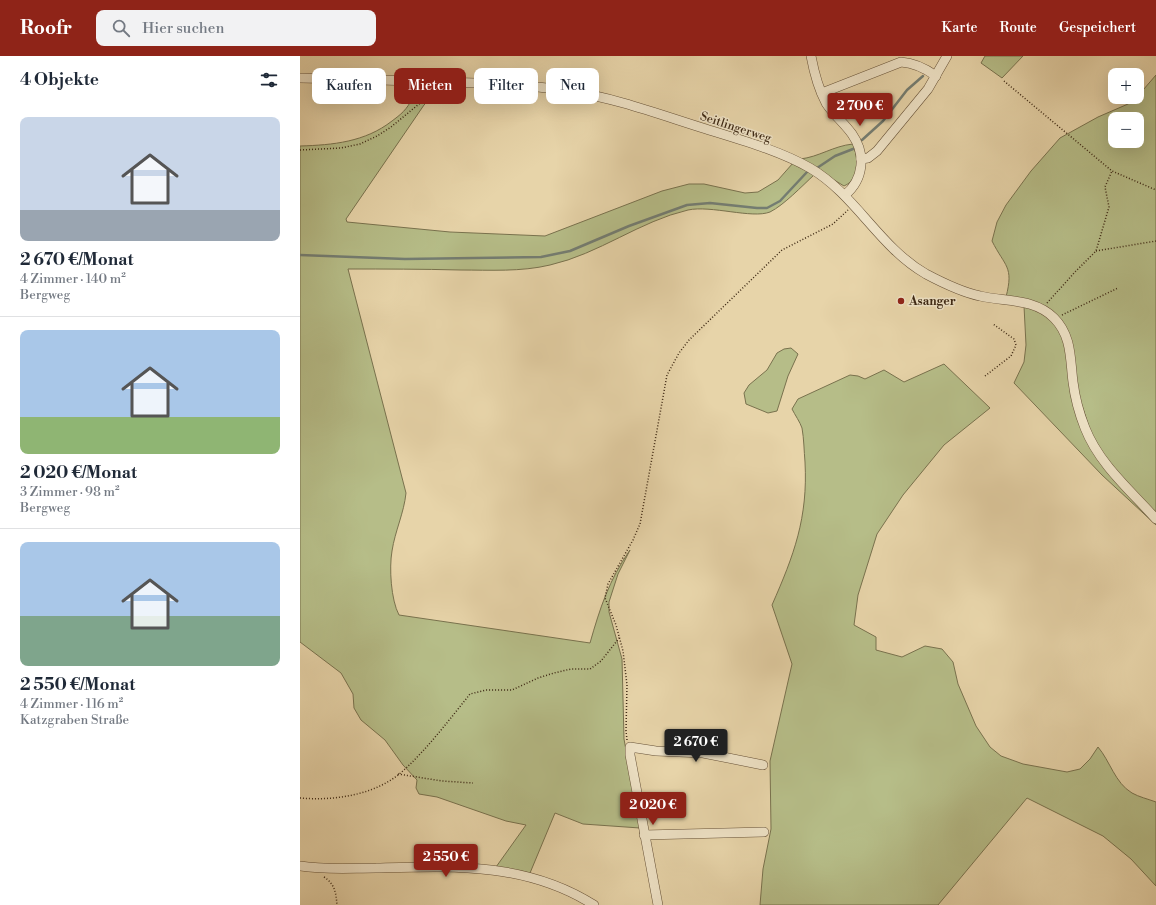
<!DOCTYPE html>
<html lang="de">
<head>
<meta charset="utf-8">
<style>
  :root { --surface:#fff; --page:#f2f2f3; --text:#1f2937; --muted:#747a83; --line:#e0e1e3; --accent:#8f2418 }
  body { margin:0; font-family:"Libre Bodoni",serif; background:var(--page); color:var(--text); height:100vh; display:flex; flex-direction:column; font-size:15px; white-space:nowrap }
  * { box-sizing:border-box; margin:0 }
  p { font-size:13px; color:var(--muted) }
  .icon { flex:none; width:22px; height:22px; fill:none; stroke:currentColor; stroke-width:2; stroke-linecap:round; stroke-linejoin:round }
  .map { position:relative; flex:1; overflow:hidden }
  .side { display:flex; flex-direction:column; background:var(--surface); width:300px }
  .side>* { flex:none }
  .hud { position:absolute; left:12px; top:12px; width:380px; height:36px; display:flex; gap:8px }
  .fabs { position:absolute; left:808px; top:12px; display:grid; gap:8px }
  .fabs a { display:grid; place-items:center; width:36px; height:36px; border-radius:8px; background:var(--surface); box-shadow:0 4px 16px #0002; font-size:20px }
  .price { position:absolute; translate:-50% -34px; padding:0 9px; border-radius:4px; background:var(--accent); color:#fff; font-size:13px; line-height:26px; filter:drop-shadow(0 1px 2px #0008) }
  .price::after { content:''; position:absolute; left:50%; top:24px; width:12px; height:9px; margin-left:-6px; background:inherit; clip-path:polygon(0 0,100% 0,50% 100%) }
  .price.on { background:#222; color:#fff }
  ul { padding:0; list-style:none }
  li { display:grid; align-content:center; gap:8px; height:212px; padding:0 20px }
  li+li { border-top:1px solid var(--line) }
  li span { display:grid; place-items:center; height:124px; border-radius:8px; color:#555 }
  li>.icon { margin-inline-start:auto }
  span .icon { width:72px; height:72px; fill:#fffc; stroke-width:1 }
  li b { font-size:17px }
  h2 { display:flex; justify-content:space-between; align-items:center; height:48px; padding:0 20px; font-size:17px }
  .chip { padding:0 14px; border-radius:8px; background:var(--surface); box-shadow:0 4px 16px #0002; font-size:14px; line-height:36px }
  .chip.on { background:var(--accent); color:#fff }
  header { display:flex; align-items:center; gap:24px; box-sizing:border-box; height:56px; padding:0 20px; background:var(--accent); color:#fff }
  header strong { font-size:19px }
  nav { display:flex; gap:22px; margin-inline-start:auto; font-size:14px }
  .search { width:280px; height:36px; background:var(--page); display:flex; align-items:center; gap:10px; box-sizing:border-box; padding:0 14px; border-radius:8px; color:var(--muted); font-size:15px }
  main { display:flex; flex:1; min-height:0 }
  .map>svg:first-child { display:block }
</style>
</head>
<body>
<header>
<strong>Roofr</strong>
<div class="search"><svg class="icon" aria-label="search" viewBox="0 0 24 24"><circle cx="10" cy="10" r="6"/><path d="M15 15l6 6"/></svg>Hier suchen</div>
<nav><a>Karte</a><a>Route</a><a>Gespeichert</a></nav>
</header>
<main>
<section class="side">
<h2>4 Objekte<svg class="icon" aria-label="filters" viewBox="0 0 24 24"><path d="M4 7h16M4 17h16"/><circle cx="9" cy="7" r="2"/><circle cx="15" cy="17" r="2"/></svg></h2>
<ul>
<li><span style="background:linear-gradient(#c9d6e8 75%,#9aa5b1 0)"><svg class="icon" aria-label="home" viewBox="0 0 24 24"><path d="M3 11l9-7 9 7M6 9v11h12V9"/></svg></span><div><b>2 670 €/Monat</b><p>4 Zimmer · 140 m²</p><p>Bergweg</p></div></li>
<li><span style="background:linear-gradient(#a9c7e8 70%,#8fb573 0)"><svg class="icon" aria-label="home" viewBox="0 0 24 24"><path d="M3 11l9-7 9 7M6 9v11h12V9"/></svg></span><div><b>2 020 €/Monat</b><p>3 Zimmer · 98 m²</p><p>Bergweg</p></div></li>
<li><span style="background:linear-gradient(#a9c7e8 60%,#7fa58c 0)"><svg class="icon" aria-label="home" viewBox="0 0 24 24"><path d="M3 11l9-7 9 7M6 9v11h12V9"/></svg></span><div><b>2 550 €/Monat</b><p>4 Zimmer · 116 m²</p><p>Katzgraben Straße</p></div></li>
</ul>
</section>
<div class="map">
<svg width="856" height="849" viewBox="0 0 856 849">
  <rect width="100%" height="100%" fill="#e7d4a9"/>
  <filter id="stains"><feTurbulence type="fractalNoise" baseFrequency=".005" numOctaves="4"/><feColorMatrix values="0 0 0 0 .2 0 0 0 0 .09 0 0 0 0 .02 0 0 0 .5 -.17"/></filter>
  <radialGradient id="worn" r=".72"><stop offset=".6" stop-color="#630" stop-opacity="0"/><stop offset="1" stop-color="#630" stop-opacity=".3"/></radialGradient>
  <g fill="#b6bd88" stroke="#79724e" fill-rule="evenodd">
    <path d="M685 0H723L702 22 681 7Z"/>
    <path d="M856 19V459L802 398 786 369 756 258 706 241C714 210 705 211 692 185L697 166 706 149 731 115 760 82 798 61 828 48 837 41ZM815 63H837V85H815Z"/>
    <path d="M104 27 144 29 124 49 46 163 47 166 150 176 245 180 362 135 389 128H404L445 137 458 136 478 124 493 107 514 119C502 130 484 149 470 156 452 163 411 149 388 154 340 165 299 198 250 209 221 216 190 214 160 214 122 213 85 213 48 213L106 437C104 457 95 475 92 495 89 512 91 544 99 559L290 587C300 552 309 524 330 494L318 518 309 546V556L322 603 324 683 340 772 283 768 255 757 230 817 196 811 226 769 206 765 137 741 119 738 116 732 117 724 103 709 85 684 61 664 54 652 53 638 41 617 0 586V90C33 89 65 86 92 65 100 59 108 53 112 42Z"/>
    <path d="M553 88C558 103 562 122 544 130L500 103C519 101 533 90 553 88Z"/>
    <path d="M724 250 735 253 754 266 764 284 769 310 800 405 856 469 802 419 714 327 724 306 726 289Z"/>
    <path d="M491 292 498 298 488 320 477 355 468 357 446 348 444 337 449 329 467 314 477 297 484 293Z"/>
    <path d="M644 308 690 352 644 389 603 439 577 478 558 539 554 569 576 581V594L602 601 625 590 642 593 653 606 658 628 676 670 690 691 701 700 723 708 767 716 780 713 790 703 798 691C810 705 815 727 832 737 839 741 848 743 856 746V830L831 803 803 780 727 742 638 849H460L463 813 471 773 470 705 492 608 472 549C494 499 508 462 505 406 504 395 504 383 502 372 500 366 495 359 492 353L498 343 550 319 558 320 565 323 584 314 604 326Z"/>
  </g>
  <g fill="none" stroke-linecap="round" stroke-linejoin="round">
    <g stroke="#747d72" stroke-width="2.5">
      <path d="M562 84 583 65 607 34 623 20"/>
      <path d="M517 112 535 100 553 93"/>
      <path d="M0 199 105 203 241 201 270 195 329 170 387 149 410 147 457 152H467L480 145 507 116"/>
    </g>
    <defs>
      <g id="minor">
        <path d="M511 0C514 16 518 32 526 47 533 58 544 67 552 78 566 98 564 123 545 139"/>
        <path d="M0 22C46 23 92 24 137 26 181 27 225 28 269 35 316 42 361 59 406 73 441 84 478 94 510 112 556 139 579 191 626 218 643 227 661 236 680 240 705 246 734 242 754 262 772 280 770 303 773 326 775 342 779 357 785 372 799 408 831 435 856 463"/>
        <path d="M522 37 601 6C615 7 625 12 636 20"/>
        <path d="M561 103 568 102 577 95 628 33 647 0"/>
        <path d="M344 779 464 776"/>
        <path d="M0 810C25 814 50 812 76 812 153 810 226 806 294 849"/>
        <path d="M358 849 330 699V691L356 695 403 697 463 709"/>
      </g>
    </defs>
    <use href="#minor" stroke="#675238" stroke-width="10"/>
    <g stroke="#3c2713" stroke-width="1.5" stroke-dasharray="1 2" stroke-linecap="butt">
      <path d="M704 25 812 115 856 134"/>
      <path d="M0 94 41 92 60 88 77 80 91 71 136 34"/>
      <path d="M796 195 856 185"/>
      <path d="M747 247 775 216 796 195 809 151 805 131 812 115"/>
      <path d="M762 259 818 232"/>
      <path d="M685 320 711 300 716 289 714 283 693 268"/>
      <path d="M327 684 326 675 327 629 323 595 316 569 305 542 308 528 333 484 340 468 367 319 379 297 389 284 482 194 533 168 548 154"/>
      <path d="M98 718 142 725 173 727"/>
      <path d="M0 742C35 745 77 739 104 714 127 693 150 663 170 638L186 634H212L238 622 254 617 271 613H290L301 605 320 581"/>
      <path d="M24 821C35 828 36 837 37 849"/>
    </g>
    <use href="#minor" stroke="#efe3c7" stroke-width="9"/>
  </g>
  <circle fill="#8f2418" stroke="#efe3c7" stroke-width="1.5" cx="601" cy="245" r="4"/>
  <g text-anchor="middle" stroke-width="3" stroke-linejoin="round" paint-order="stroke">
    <g font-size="12" fill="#3c2713" stroke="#efe3c7">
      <text transform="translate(436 71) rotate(18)" y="4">Seitlingerweg</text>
    </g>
    <g font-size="12" font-weight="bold" fill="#3c2713" stroke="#efe3c7" text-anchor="start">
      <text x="609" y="249">Asanger</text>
    </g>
  </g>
  <rect width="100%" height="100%" filter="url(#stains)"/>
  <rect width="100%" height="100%" fill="url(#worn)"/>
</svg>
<div class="fabs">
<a>+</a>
<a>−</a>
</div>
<b class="price" style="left:560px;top:71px">2 700 €</b>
<b class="price on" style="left:396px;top:707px">2 670 €</b>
<b class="price" style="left:353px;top:770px">2 020 €</b>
<b class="price" style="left:146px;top:822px">2 550 €</b>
<div class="hud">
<a class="chip">Kaufen</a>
<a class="chip on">Mieten</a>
<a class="chip">Filter</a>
<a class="chip">Neu</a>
</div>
</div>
</main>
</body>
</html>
